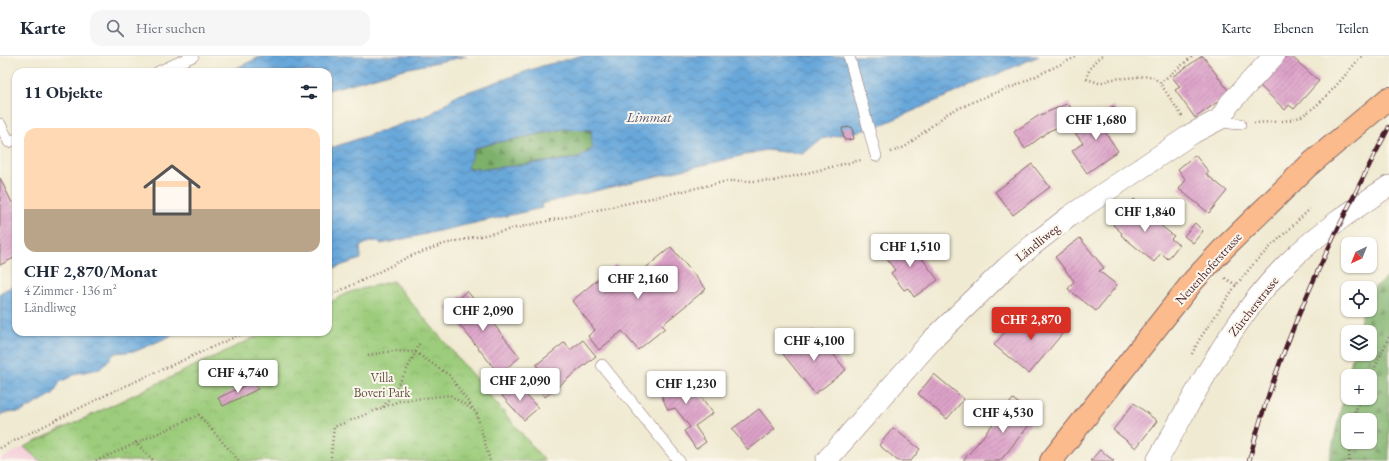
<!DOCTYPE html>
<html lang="de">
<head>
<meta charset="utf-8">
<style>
  :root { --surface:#fff; --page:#f6f6f7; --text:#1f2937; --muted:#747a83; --line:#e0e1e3; --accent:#d93025 }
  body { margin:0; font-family:"EB Garamond",serif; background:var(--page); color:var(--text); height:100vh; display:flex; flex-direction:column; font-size:15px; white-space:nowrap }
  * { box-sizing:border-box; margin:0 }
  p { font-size:13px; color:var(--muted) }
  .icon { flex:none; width:22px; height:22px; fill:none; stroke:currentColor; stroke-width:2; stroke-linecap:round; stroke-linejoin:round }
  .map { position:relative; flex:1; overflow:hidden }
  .details { position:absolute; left:12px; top:12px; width:320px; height:268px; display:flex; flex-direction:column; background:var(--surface); border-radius:12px; box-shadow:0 1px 3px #0004 }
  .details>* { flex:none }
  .needle { width:26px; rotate:223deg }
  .fabs { position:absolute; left:1341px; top:181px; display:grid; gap:8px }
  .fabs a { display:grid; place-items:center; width:36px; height:36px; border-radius:8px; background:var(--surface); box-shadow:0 1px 3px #0004; font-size:20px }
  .price { position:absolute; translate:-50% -34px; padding:0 9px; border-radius:4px; background:#fff; color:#222; font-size:13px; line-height:26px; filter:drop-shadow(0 1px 2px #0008) }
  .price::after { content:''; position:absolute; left:50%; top:24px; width:12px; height:9px; margin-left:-6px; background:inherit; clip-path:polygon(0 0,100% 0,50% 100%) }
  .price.active { background:var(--accent); color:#fff }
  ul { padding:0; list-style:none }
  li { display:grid; align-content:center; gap:8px; height:212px; padding:0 12px }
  li span { display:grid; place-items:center; height:124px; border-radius:12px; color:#555 }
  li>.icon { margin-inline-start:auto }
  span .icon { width:72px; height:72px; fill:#fffc; stroke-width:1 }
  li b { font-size:17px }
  h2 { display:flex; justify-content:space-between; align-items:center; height:48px; padding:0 12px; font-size:17px }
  header { display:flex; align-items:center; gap:24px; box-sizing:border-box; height:56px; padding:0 20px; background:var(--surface); border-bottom:1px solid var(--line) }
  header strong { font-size:19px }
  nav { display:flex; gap:22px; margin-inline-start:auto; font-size:14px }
  .search { width:280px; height:36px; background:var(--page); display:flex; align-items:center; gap:10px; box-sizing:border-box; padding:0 14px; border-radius:12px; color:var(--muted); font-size:15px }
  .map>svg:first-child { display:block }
</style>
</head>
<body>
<header>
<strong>Karte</strong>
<div class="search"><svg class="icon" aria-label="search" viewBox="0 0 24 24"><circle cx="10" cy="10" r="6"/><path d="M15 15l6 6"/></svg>Hier suchen</div>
<nav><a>Karte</a><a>Ebenen</a><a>Teilen</a></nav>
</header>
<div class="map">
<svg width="1389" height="405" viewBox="0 0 1389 405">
  <defs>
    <pattern id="forest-firs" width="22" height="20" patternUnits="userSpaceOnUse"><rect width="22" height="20" fill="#7db06b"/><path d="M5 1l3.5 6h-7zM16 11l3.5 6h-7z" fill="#688f58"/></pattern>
    <pattern id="park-crowns" width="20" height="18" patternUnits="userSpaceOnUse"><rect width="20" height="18" fill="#9ccc7b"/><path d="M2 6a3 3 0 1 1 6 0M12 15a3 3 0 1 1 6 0" fill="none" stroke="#88af6a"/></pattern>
    <pattern id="water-waves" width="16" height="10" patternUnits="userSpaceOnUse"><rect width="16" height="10" fill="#68a7da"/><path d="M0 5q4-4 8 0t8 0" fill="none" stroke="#5887b1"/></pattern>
    <pattern id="building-hatch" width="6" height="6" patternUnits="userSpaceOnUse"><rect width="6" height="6" fill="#dda2c9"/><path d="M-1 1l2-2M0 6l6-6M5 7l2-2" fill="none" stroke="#b583a3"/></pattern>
  </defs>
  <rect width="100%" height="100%" fill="#fbf7ec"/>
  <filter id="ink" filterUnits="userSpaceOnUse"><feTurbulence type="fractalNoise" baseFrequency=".025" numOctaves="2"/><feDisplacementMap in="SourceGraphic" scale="8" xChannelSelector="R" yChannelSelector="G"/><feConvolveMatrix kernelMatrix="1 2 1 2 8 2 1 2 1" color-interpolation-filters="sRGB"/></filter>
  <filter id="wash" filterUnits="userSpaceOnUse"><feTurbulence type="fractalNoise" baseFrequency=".012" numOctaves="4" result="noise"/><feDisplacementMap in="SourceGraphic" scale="16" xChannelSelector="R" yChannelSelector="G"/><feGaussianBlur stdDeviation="0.9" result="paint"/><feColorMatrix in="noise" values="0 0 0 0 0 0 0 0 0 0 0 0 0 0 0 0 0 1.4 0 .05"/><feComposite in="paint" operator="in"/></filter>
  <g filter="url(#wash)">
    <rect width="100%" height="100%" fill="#f0ead2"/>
    <path fill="#f5cfdb" d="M24 391 40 405H0V403Z"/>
    <g fill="url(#forest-firs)" stroke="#64684b" fill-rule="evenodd">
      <path d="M563 73 591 74 593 93 579 102 486 113 467 112 475 92C504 84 534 80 563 73Z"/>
      <path d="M1389 220V405H1329L1348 321V342H1370V320H1348L1353 298H1370V276H1358L1363 254H1370V235ZM1348 364H1370V386H1348Z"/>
    </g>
    <path fill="url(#park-crowns)" stroke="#737653" d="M393 225 545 405H40L24 391 266 276H328V247L350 236Z"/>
    <g fill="url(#water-waves)" stroke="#596382" fill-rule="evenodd">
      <path d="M262 0H467L404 13 328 34V16H228Z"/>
      <path d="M580 0H1039L874 72 821 83 803 98 765 94 541 148 542 152 381 188 378 185C371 185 365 187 360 191L361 203 328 214V93L431 58 456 40 542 10ZM563 73 591 74 592 93 579 102 486 113 467 112 475 92C504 84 534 80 563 73Z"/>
      <path d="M16 228V276H180L136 295 115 297 100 313 78 317 60 326 53 338 21 356 3 357 0 360V237Z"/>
    </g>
    <g id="blocks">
      <g fill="url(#building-hatch)">
        <path d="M1202 0H1203L1230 37 1195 62 1175 34 1180 31 1172 21Z"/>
        <path d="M1286 0H1291L1319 25 1294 53 1289 49 1285 54 1259 29Z"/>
        <path d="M1069 47 1074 64 1049 75 1025 93 1014 76 1038 60Z"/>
        <path d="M1113 50 1121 60 1103 73 1118 95 1087 117 1072 95 1083 87 1075 77Z"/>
        <path d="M852 71 854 83 844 84 842 72Z"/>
        <path d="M1195 99 1209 116 1206 118 1227 135 1209 157 1179 133 1186 124 1178 113Z"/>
        <path d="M1032 108 1050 131 1013 159 995 136Z"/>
        <path d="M0 122 16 155V201L0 209Z"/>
        <path d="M1134 143 1144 151 1141 154 1174 180 1171 183 1179 189 1168 203 1161 197 1154 206 1121 179 1122 177 1113 169Z"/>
        <path d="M1195 167 1203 175 1193 187 1184 180Z"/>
        <path d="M906 181 938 224 914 241 908 232 904 234 891 217 895 214 883 198Z"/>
        <path d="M1080 182 1104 212 1099 215 1117 229 1096 255 1068 233 1074 225 1055 201Z"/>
        <path d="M671 191 706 233 662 269 665 272 638 294 622 275 599 294 588 280 595 274 572 245 616 208 630 225Z"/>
        <path d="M467 235 520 301 499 318 446 252Z"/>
        <path d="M1044 254 1067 272 1029 318 994 289 1016 263 1028 273Z"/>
        <path d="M814 274 846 314 815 338 783 298Z"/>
        <path d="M583 284 596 300 545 341 532 324 542 316 536 309 565 286 570 294Z"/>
        <path d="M684 318 713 357 695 370 706 386 696 393 684 375 690 371 675 352 668 354 656 328Z"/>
        <path d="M934 318 964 343 947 363 918 338Z"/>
        <path d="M254 325 258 333 223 350 218 342Z"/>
        <path d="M516 328 538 352 524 364 502 340Z"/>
        <path d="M1013 343 1027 354 1030 350 1039 357 1000 405H963Z"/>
        <path d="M1134 347 1157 365 1136 392 1113 374Z"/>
        <path d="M759 353 775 373 748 394 732 373Z"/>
        <path d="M893 372 920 393 911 405H898L879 389Z"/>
        <path d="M1100 394 1114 405H1090Z"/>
      </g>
    </g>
  </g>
  <g filter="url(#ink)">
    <use href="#blocks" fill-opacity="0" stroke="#846665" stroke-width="1"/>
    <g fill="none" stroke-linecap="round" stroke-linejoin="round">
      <defs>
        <g id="service">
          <path d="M849 0 876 100"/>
          <path d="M158 16 193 0"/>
          <path d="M1220 63 1229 67 1240 68"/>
          <path d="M0 68 9 86 16 83"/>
          <path d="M602 309 679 405"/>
        </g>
        <g id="minor">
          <path d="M826 405 932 284 1007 211 1034 188 1070 160 1193 77 1220 63 1230 47 1274 0"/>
          <path d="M1157 405C1196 338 1229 267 1283 212 1314 180 1352 154 1389 130"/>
        </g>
        <path id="primary" d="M1051 405 1194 224 1223 193 1308 110 1389 42"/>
      </defs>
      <use href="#service" stroke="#846665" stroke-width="12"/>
      <use href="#minor" stroke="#846665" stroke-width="22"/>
      <use href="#primary" stroke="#846665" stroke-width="24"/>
      <g stroke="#846665" stroke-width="2.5" stroke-dasharray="1 3" stroke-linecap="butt">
        <path d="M1102 0C1094 6 1088 12 1087 23L1099 27 1112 23 1152 20 1160 27 1182 60"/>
        <path d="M1160 27 1193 0"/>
        <path d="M1254 67C1267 66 1282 66 1294 63 1319 55 1344 19 1362 0"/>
        <path d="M891 96 905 91 948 57 989 39 1015 30 1078 0"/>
        <path d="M1225 222 1236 229"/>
        <path d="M328 240 359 226 408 201 444 188 728 125H773L861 104"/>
        <path d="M1192 298 1199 284 1236 229 1256 205 1310 153"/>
        <path d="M368 299 393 295 415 296 449 319 474 354"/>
        <path d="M1370 322 1389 281"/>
        <path d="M383 351C398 331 410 309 420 286"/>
        <path d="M1354 364 1355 356 1361 342"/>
        <path d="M135 386 154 405"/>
        <path d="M0 392 114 335 246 276"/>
        <path d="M96 405 199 359 239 405"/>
        <path d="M331 405V398L334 371 399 345 450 339 476 356 490 405"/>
        <path d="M1349 405 1350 386"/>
      </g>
      <use href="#service" stroke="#fff" stroke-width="11"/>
      <use href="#minor" stroke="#fff" stroke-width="21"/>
      <use href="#primary" stroke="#fbbb8c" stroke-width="22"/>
      <defs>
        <path id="rail" d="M1249 405C1279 287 1333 179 1389 71"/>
      </defs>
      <use href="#rail" stroke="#4a1f2b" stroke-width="4.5"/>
      <use href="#rail" stroke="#fbf7ec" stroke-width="3" stroke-dasharray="9" stroke-linecap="butt"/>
    </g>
  </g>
  <g text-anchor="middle" stroke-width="4" stroke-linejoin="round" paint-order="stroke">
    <g font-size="13" fill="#4a1f2b" stroke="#fbf7ec">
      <text transform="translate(1037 186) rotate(-39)" y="5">Ländliweg</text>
      <text transform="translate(1208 212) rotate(-48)" y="5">Neuenhoferstrasse</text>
      <text transform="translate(1253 250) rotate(-52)" y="5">Zürcherstrasse</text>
    </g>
    <g font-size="13" fill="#635343" stroke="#fbf7ec">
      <text x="382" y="326">Villa<tspan x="382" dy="15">Boveri Park</tspan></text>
    </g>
    <g font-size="14" font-style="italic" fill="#565571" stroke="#fbf7ec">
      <text x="649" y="66">Limmat</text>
    </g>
  </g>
</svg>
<div class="fabs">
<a><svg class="needle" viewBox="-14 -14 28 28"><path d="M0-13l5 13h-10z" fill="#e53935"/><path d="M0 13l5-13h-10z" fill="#747a83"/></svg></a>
<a><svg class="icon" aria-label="locate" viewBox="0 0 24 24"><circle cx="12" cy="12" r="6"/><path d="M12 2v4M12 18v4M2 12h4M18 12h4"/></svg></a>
<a><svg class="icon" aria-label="layers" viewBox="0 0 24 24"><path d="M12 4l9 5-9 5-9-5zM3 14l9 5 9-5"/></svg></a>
<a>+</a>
<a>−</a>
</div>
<b class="price" style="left:1096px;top:85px">CHF 1,680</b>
<b class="price" style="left:1145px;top:177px">CHF 1,840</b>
<b class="price" style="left:910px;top:212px">CHF 1,510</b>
<b class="price" style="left:638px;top:244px">CHF 2,160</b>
<b class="price" style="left:483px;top:276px">CHF 2,090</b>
<b class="price active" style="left:1031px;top:285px">CHF 2,870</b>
<b class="price" style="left:814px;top:306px">CHF 4,100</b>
<b class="price" style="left:238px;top:338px">CHF 4,740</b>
<b class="price" style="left:520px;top:346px">CHF 2,090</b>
<b class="price" style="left:686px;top:349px">CHF 1,230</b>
<b class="price" style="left:1003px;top:378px">CHF 4,530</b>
<section class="details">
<h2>11 Objekte<svg class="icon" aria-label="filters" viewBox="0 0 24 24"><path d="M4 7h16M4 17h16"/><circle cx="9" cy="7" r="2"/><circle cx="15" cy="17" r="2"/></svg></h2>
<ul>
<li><span style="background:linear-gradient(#ffd9b3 65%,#b9a48a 0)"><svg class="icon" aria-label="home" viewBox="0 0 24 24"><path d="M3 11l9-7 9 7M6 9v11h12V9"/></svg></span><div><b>CHF 2,870/Monat</b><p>4 Zimmer · 136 m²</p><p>Ländliweg</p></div></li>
</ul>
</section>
</div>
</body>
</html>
